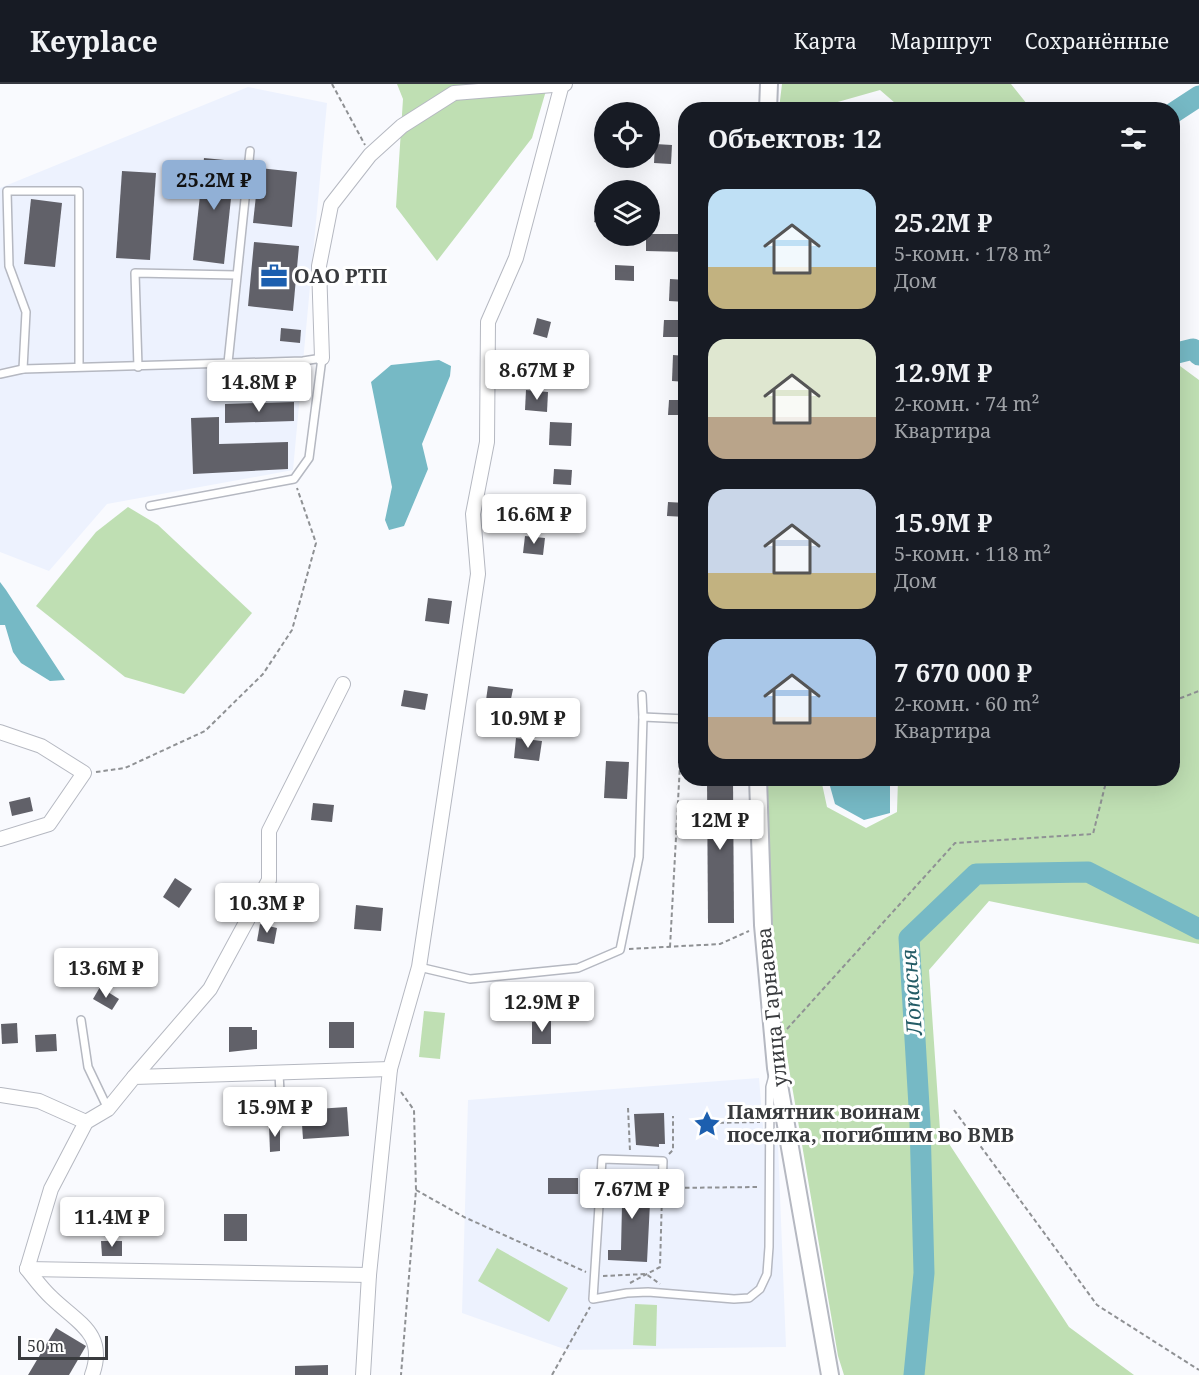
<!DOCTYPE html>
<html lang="ru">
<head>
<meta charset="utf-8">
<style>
  :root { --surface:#171b24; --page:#20242c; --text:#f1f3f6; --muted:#9ea1a6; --line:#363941; --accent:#91b0d6 }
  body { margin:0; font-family:"Noto Serif",serif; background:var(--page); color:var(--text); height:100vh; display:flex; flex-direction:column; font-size:22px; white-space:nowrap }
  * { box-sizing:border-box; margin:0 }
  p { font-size:20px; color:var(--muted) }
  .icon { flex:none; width:33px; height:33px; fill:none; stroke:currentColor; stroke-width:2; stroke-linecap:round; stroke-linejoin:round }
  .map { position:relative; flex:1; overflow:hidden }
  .drawer { position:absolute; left:678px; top:18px; width:502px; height:684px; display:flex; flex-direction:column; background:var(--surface); border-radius:24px; box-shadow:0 6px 24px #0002 }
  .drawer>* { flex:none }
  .buttons { position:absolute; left:594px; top:18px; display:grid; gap:12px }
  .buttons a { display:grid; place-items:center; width:66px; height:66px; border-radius:50%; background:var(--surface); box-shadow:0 6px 24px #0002; font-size:30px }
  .scale { position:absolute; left:18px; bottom:15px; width:90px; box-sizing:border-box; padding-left:6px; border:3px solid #393b3e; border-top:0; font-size:16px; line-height:21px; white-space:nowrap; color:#393b3e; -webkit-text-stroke:4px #fff; paint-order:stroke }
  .price { position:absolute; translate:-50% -51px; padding:0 14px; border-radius:6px; background:#fff; color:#222; font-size:20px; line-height:39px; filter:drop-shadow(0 2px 3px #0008) }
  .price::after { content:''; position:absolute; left:50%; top:36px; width:18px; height:14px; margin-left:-9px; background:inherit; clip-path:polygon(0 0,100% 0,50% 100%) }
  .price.active { background:var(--accent); color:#111 }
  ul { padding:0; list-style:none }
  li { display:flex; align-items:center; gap:18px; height:150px; padding:0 30px }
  li span { display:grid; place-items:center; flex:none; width:168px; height:120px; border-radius:18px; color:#555 }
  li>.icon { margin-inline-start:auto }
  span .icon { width:72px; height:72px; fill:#fffc; stroke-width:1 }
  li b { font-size:26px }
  h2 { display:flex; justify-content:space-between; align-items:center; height:72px; padding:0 30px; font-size:26px }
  header { display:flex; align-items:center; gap:36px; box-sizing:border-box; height:84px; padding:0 30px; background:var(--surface); border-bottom:2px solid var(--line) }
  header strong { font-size:28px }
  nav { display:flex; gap:33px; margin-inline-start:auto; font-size:21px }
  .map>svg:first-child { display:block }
</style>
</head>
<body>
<header>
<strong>Keyplace</strong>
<nav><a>Карта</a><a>Маршрут</a><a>Сохранённые</a></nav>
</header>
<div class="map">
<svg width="1199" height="1291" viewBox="0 0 1199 1291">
  <rect width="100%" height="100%" fill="#f9fafe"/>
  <g fill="#edf2fe">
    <path d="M248 3 327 19 293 386 107 420 49 487 0 468V104Z"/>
    <path d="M759 994 764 1056 778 1060 786 1263 567 1266 462 1229 468 1016Z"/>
  </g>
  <g fill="#bfdfb3">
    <path d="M397 0H548L532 54 437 177 396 123 403 15Z"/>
    <path d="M782 0H1011L1031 25H902L880 6 813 25H779Z"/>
    <path d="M1180 282 1199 296V860L989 817 929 886 940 1046 1069 1243 1134 1291H844L838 1272 775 902 765 695H821L827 723 866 744 897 728 898 695 1173 694V289Z"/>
    <path d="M128 423 158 441 252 529 184 610 125 593 36 522 96 448Z"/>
    <path d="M424 927 445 929 440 975 419 973Z"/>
    <path d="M497 1164 568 1204 549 1238 478 1197Z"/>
    <path d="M635 1220 657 1221 656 1262 633 1261Z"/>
  </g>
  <g fill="#76b9c5">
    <path d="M439 276 451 282 450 292 422 360 428 385 404 442 389 446 385 436 392 403 371 298 391 281Z"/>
    <path d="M0 498 6 506 65 596 50 597 21 579 13 568 5 541H0Z"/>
    <path d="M828 695H890V729L864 736 835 720Z"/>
  </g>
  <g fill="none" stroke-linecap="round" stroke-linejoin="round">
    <g stroke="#76b9c5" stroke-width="21">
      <path d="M1173 29 1199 12"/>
      <path d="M1173 270 1193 265 1199 271"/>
      <path d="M914 1291 924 1189 920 1039 909 854 976 790 1088 788 1199 845"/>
    </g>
  </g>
  <g fill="#616169">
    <path d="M655 60 672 61 671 80 654 79Z"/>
    <path d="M204 74 235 77 224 180 193 176Z"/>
    <path d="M259 84 297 88 292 143 253 139Z"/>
    <path d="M122 87 156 89 150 176 116 174Z"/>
    <path d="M601 111H604V141L594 138Z"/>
    <path d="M31 115 62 119 55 183 24 180Z"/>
    <path d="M650 150H686V168L646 167V152Z"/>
    <path d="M254 158 299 162 293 227 248 222Z"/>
    <path d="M615 181 634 182V197L615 196Z"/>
    <path d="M670 195 686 196V218L669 217Z"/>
    <path d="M537 234 551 238 547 254 533 250Z"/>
    <path d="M664 236H683L682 253H663Z"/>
    <path d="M281 244 301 246 300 259 280 257Z"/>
    <path d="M528 268 546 271 544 288 526 285Z"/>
    <path d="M673 271 686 272V298L672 297Z"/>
    <path d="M526 306 548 308 547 328 525 326Z"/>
    <path d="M669 316H682L681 331H668Z"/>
    <path d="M294 318V337L225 339V320Z"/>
    <path d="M219 333V360L288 358V385L193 390 191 334Z"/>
    <path d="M550 338 572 339 571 362 549 361Z"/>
    <path d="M554 385 572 386 571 401 553 400Z"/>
    <path d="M668 418 686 419V433L667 432Z"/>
    <path d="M525 452 545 454 543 471 523 469Z"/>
    <path d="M428 514 452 517 449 540 425 537Z"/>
    <path d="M488 602 513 605 510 620 486 616Z"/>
    <path d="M404 606 428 610 425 626 401 622Z"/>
    <path d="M516 654 542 657 539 677 514 674Z"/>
    <path d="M606 677 629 678 627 715 604 714Z"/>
    <path d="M707 694H733L734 839H708Z"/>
    <path d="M30 713 33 727 12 732 9 718Z"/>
    <path d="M313 719 334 721 332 738 311 736Z"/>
    <path d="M175 794 192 805 179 824 163 813Z"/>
    <path d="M356 821 383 824 381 847 354 845Z"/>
    <path d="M260 840 277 844 274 860 257 857Z"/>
    <path d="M127 866 145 880 136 891 119 878Z"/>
    <path d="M100 903 119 915 112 926 93 915Z"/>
    <path d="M551 937V960H532V938Z"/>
    <rect x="329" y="938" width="25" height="26"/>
    <path d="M17 939 18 959 2 960 1 940Z"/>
    <path d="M229 943H252V946H257V965L229 968Z"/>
    <path d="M56 950 57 967 36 968 35 951Z"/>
    <path d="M347 1023 349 1052 303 1055 301 1026Z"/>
    <path d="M664 1029 665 1060H659V1063L636 1061 634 1030Z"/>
    <path d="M280 1040V1067L270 1068 269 1041Z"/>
    <rect x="548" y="1094" width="30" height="16"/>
    <path d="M612 1097 651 1099 647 1178 608 1176V1166H621L622 1121 611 1120Z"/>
    <rect x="224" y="1130" width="23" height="27"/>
    <path d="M101 1157H122V1172H102Z"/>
    <path d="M56 1244 86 1262 69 1291H28Z"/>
    <path d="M328 1281V1291H295V1282Z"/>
  </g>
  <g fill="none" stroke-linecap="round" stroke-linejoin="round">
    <defs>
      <g id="service">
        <path d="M228 279 250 67"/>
        <path d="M138 283 135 189 236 191"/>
        <path d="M23 285 26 228 9 182 7 107H79V282"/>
        <path d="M0 290 23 285 303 277 322 274 309 374 294 395 150 422"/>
        <path d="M642 611 643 633"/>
        <path d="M419 883 470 895 578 884 620 866 639 773 643 633 686 635"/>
        <path d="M81 936 88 983 108 1025"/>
        <path d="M279 990 280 1008"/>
        <path d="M662 1104 663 1077 602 1075 593 1215 627 1209 648 1208 734 1215 749 1214 760 1205 767 1190 769 1163 770 1003 773 992"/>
      </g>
      <g id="minor">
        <path d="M322 274 319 182 331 121 370 71 402 42 454 9 565 0"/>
        <path d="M0 648 41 662 84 689 49 740 0 755"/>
        <path d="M134 993 210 905 269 796V747L343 600"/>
        <path d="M0 1011 39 1017 86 1038"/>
        <path d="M27 1185 51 1105 86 1038 108 1025 134 993 390 985"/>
        <path d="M27 1185 369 1191"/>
        <path d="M27 1185C35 1195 43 1206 52 1214 78 1239 107 1250 92 1291"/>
        <path d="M363 1291 369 1191 390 985 419 883 478 490 473 430 487 358 488 238 516 174 562 0"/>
      </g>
      <g id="tertiary">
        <path d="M768 26 769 0"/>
        <path d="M758 694 763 841 776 984 830 1291"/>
      </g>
    </defs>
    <use href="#service" stroke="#b5b8c1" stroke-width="10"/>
    <use href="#minor" stroke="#b5b8c1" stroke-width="16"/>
    <use href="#tertiary" stroke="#b5b8c1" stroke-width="20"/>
    <g stroke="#8f9194" stroke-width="2" stroke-dasharray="4.5 3" stroke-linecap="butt">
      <path d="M332 0 365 61"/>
      <path d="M1173 617 1199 607"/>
      <path d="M96 688 125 684 205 647 263 590 292 546 316 459 297 404"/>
      <path d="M670 863 682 644"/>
      <path d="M629 865 720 860 749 847"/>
      <path d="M787 945 955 759 1093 750 1107 694"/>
      <path d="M401 1008 414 1026 416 1106 401 1291"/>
      <path d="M628 1024 630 1067"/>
      <path d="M954 1026 1097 1221 1199 1286"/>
      <path d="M712 1039 760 1038"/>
      <path d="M669 1070 673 1066V1032"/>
      <path d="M670 1104 760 1103"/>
      <path d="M416 1106 464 1133 586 1188"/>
      <path d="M603 1192 646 1190 660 1200"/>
      <path d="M630 1199 660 1183 662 1111"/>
      <path d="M552 1291 590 1223"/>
    </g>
    <use href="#service" stroke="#fff" stroke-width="7"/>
    <use href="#minor" stroke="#fff" stroke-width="14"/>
    <use href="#tertiary" stroke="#fff" stroke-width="16"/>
  </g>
  <defs>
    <symbol id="office-bare" viewBox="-9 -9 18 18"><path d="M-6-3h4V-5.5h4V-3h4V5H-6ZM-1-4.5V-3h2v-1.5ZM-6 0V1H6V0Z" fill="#1c5faf" stroke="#fff" stroke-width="2.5" paint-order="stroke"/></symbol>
    <symbol id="sight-bare" viewBox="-9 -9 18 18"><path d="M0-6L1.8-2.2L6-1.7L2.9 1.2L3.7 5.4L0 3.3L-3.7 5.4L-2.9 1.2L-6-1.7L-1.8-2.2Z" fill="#1c5faf" stroke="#fff" stroke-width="2.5" paint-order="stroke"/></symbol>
  </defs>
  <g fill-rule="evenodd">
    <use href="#office-bare" x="255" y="173" width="38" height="38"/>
    <use href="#sight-bare" x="688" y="1021" width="38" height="38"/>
  </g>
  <g text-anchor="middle" stroke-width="6" stroke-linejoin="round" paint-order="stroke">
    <g font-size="20" font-weight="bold" fill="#393b3e" stroke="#fff" text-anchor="start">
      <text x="294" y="199">ОАО РТП</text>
      <text x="727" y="1035">Памятник воинам<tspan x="727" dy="23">поселка, погибшим во ВМВ</tspan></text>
    </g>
    <g font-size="20" fill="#393b3e" stroke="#fff">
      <text transform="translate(772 923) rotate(-96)" y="7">улица Гарнаева</text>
    </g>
    <g font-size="21" font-style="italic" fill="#245c66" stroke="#fff">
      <text transform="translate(912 908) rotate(-94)" y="7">Лопасня</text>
    </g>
  </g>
</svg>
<div class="buttons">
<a><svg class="icon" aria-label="locate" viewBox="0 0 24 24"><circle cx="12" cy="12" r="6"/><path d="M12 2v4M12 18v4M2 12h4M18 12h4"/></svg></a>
<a><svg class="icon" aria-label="layers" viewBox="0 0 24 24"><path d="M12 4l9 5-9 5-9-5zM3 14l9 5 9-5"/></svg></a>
</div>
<div class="scale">50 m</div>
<b class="price active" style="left:214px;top:127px">25.2M ₽</b>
<b class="price" style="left:537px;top:317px">8.67M ₽</b>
<b class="price" style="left:259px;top:329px">14.8M ₽</b>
<b class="price" style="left:534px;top:461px">16.6M ₽</b>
<b class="price" style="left:528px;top:665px">10.9M ₽</b>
<b class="price" style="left:720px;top:767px">12M ₽</b>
<b class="price" style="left:267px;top:850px">10.3M ₽</b>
<b class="price" style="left:106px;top:915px">13.6M ₽</b>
<b class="price" style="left:542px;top:949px">12.9M ₽</b>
<b class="price" style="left:275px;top:1054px">15.9M ₽</b>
<b class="price" style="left:632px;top:1136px">7.67M ₽</b>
<b class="price" style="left:112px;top:1164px">11.4M ₽</b>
<section class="drawer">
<h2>Объектов: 12<svg class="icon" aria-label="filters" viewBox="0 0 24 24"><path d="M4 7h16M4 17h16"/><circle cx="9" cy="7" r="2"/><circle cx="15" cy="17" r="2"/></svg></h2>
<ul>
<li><span style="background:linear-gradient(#bfe0f5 65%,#c2b280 0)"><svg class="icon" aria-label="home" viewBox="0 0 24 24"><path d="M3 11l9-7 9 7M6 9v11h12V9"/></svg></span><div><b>25.2M ₽</b><p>5-комн. · 178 m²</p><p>Дом</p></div></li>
<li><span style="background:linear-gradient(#dfe7d0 65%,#b9a48a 0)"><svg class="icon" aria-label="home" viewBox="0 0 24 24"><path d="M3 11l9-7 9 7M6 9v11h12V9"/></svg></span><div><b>12.9M ₽</b><p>2-комн. · 74 m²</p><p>Квартира</p></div></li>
<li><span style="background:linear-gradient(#c9d6e8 70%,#c2b280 0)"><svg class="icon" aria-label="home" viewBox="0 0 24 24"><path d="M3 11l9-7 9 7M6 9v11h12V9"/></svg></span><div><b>15.9M ₽</b><p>5-комн. · 118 m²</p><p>Дом</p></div></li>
<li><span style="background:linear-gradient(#a9c7e8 65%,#b9a48a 0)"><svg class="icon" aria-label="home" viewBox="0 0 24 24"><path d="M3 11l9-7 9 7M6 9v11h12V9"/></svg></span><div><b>7 670 000 ₽</b><p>2-комн. · 60 m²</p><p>Квартира</p></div></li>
</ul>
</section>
</div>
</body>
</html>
